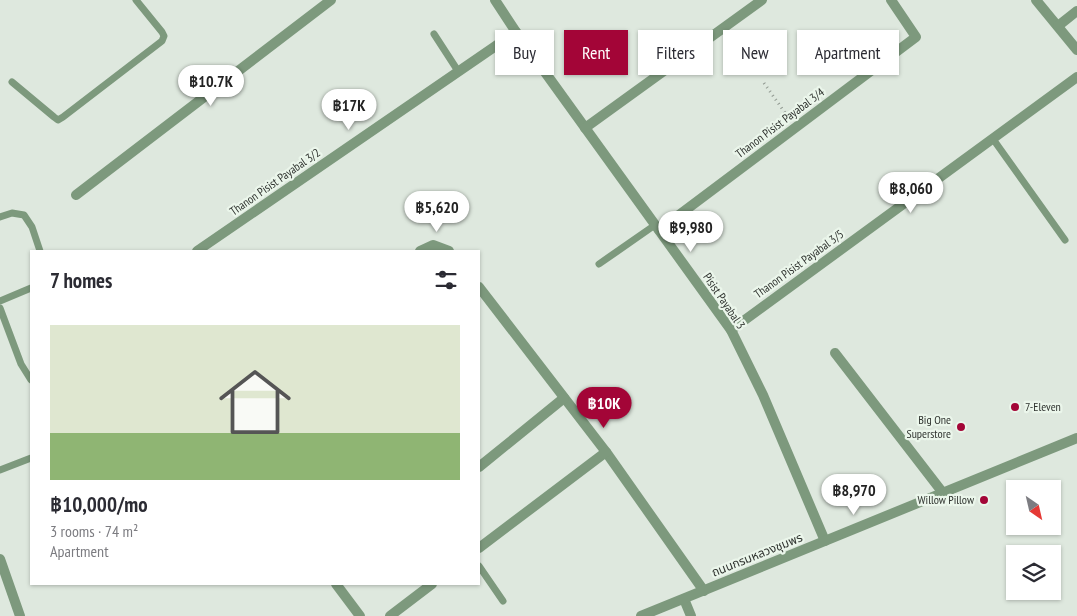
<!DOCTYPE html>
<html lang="en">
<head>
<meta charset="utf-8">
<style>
  :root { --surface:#fff; --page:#f7f7f7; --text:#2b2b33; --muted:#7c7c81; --line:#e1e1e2; --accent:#a30537 }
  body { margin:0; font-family:"PT Sans Narrow","Noto Sans Thai",sans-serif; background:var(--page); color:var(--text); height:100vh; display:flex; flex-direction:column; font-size:19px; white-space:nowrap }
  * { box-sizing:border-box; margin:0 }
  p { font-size:16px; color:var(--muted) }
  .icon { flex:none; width:28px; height:28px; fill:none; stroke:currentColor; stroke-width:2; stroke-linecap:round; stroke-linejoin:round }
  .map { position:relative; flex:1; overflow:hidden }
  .panel { position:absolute; left:30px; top:250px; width:450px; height:335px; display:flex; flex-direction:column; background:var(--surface); border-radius:0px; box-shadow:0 1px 4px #0004 }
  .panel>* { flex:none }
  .top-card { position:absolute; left:495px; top:30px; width:475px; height:45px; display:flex; gap:10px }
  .needle { width:32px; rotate:146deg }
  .fabs { position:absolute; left:1006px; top:480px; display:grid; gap:10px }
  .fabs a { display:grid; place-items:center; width:55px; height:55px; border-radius:0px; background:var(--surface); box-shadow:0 1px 4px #0004; font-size:25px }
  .price { position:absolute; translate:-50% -42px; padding:0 11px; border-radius:18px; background:#fff; color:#222; font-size:16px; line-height:32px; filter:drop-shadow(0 1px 2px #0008) }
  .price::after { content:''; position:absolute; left:50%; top:30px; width:15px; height:11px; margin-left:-8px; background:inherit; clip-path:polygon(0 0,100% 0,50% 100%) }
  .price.selected { background:var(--accent); color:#fff }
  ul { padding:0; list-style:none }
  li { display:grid; align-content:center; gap:10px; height:265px; padding:0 20px }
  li+li { border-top:1px solid var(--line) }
  li span { display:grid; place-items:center; height:155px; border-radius:0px; color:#555 }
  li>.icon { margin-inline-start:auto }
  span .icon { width:90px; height:90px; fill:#fffc; stroke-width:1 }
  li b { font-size:21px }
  h2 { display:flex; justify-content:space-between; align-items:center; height:60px; padding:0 20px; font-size:21px }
  .tag { padding:0 18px; border-radius:0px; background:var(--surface); box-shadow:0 1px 4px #0004; font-size:18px; line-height:45px }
  .tag.selected { background:var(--accent); color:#fff }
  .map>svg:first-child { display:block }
</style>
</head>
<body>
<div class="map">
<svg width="1077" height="616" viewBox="0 0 1077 616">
  <rect width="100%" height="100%" fill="#dee8de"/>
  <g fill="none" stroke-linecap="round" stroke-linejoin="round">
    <path stroke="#909890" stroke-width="3" stroke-dasharray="1 4" stroke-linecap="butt" d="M764 83 788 117"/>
    <g stroke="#7d997d" stroke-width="7">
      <path d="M434 34 458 71"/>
      <path d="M12 82 54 117 58 120 63 117 162 41 164 36 162 32 136 0"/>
      <path d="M993 139 1065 240"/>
      <path d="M0 217 12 213 24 215 32 227 40 251"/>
      <path d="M599 264 655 225"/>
      <path d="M0 301 31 288"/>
      <path d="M0 308 21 364 31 380"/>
      <path d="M0 470 31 458"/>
      <path d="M479 566 503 601"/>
    </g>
    <g stroke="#7d997d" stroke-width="10">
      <path d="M495 0 516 32 731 330 763 395 825 541"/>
      <path d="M1036 0 1077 50"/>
      <path d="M1058 26 1077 11"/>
      <path d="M585 128 762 0"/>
      <path d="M76 195 331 0"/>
      <path d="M659 230 916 37 891 0"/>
      <path d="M197 251 516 32"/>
      <path d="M420 251 433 245 449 251"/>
      <path d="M479 287 606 452 704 591"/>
      <path d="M731 330 1077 77"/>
      <path d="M835 353 943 493"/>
      <path d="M479 467 564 398"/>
      <path d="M479 548 606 452"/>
      <path d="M336 584 360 616"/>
      <path d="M684 599 691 616"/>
      <path d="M390 616 432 584"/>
    </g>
    <g stroke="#7d997d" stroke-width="10">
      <path d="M0 559 20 616"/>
      <path d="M641 616 1077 438"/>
    </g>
  </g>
  <g fill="#a30537" stroke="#ebf6eb" stroke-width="2">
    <circle cx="1015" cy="407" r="5"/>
    <circle cx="961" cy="427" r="5"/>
    <circle cx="984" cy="500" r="5"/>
  </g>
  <g text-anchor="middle" stroke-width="4.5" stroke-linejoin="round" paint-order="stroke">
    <g font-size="12" fill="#303430" stroke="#ebf6eb">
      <text transform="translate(780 123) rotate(-37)" y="4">Thanon Pisist Payabal 3/4</text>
      <text transform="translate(275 182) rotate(-35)" y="4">Thanon Pisist Payabal 3/2</text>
      <text transform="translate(799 264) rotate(-36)" y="4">Thanon Pisist Payabal 3/5</text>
      <text transform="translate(724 301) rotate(56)" y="4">Pisist Payabal 3</text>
      <text transform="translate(757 555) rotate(-22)" y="4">ถนนกรมหลวงชุมพร</text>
    </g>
    <g font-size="12" fill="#303430" stroke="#ebf6eb" text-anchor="end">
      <text x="1025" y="411" text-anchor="start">7-Eleven</text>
      <text x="951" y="424">Big One<tspan x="951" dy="14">Superstore</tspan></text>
      <text x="974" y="504">Willow Pillow</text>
    </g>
  </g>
</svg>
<div class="fabs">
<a><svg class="needle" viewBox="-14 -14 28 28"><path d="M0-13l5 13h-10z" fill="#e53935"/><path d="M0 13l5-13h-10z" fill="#7c7c81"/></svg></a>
<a><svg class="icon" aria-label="layers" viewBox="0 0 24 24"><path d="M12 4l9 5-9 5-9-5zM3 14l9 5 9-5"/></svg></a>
</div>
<b class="price" style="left:211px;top:107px">฿10.7K</b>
<b class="price" style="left:349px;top:131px">฿17K</b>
<b class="price" style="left:911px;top:214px">฿8,060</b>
<b class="price" style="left:437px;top:233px">฿5,620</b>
<b class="price" style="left:691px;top:253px">฿9,980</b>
<b class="price selected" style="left:604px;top:429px">฿10K</b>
<b class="price" style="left:854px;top:516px">฿8,970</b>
<div class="top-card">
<a class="tag">Buy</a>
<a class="tag selected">Rent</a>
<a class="tag">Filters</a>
<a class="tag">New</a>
<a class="tag">Apartment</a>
</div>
<section class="panel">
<h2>7 homes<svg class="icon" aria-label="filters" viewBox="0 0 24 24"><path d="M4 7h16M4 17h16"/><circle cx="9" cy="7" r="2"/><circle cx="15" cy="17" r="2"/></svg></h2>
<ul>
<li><span style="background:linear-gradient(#dfe7d0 70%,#8fb573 0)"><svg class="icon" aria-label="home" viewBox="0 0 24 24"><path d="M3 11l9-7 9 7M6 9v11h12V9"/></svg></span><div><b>฿10,000/mo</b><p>3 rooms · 74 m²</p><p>Apartment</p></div></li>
</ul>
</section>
</div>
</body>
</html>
